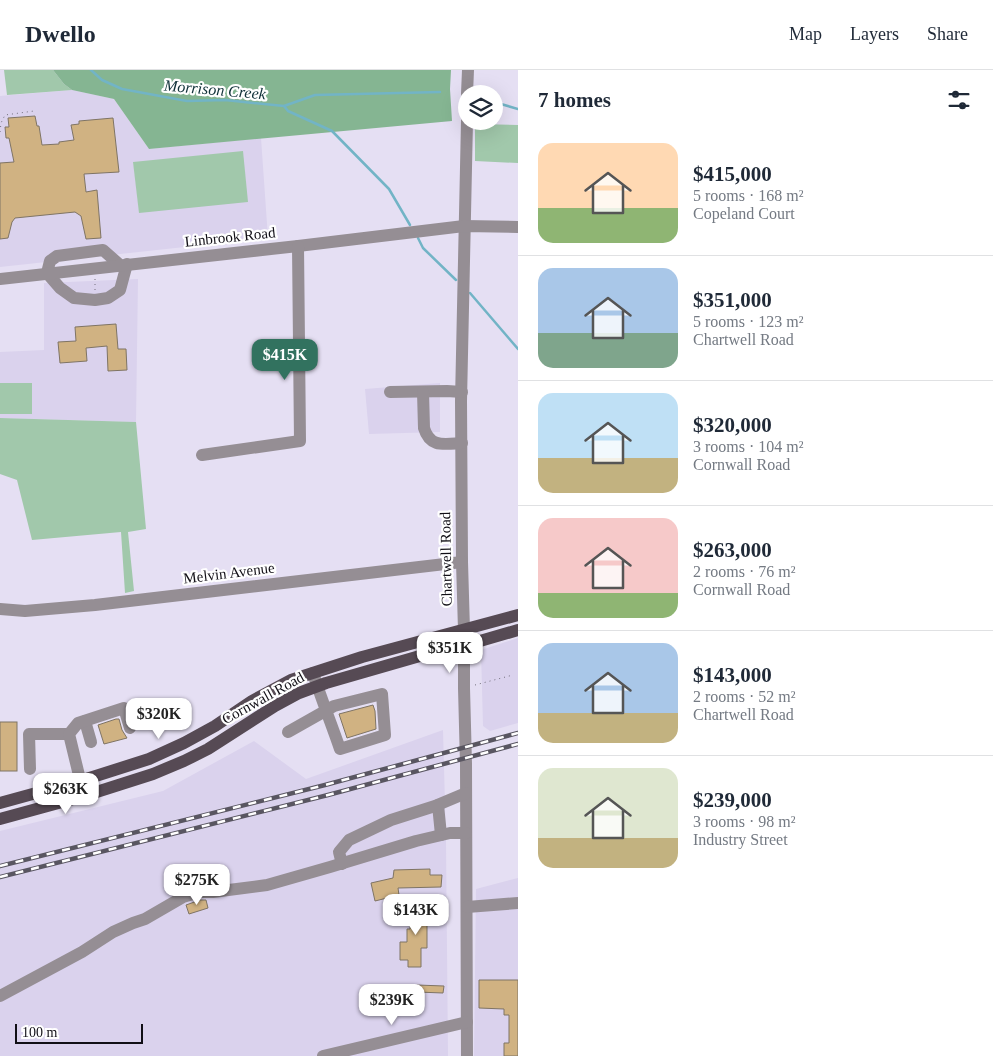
<!DOCTYPE html>
<html lang="en">
<head>
<meta charset="utf-8">
<style>
  :root { --surface:#fff; --page:#f2f2f3; --text:#1f2937; --muted:#747a83; --line:#e0e1e3; --accent:#32725f }
  body { margin:0; font-family:"Times New Roman",serif; background:var(--page); color:var(--text); height:100vh; display:flex; flex-direction:column; font-size:19px; white-space:nowrap }
  * { box-sizing:border-box; margin:0 }
  p { font-size:16px; color:var(--muted) }
  .icon { flex:none; width:28px; height:28px; fill:none; stroke:currentColor; stroke-width:2; stroke-linecap:round; stroke-linejoin:round }
  .map { position:relative; flex:1; overflow:hidden }
  .details { display:flex; flex-direction:column; background:var(--surface); width:475px }
  .details>* { flex:none }
  .buttons { position:absolute; left:458px; top:15px; display:grid; gap:10px }
  .buttons a { display:grid; place-items:center; width:45px; height:45px; border-radius:50%; background:var(--surface); box-shadow:0 5px 20px #0002; font-size:25px }
  .scale { position:absolute; left:15px; bottom:12px; width:128px; box-sizing:border-box; padding-left:5px; border:2px solid #110f16; border-top:0; font-size:14px; line-height:18px; white-space:nowrap; color:#110f16; -webkit-text-stroke:4px #fff; paint-order:stroke }
  .price { position:absolute; translate:-50% -42px; padding:0 11px; border-radius:10px; background:#fff; color:#222; font-size:16px; line-height:32px; filter:drop-shadow(0 1px 2px #0008) }
  .price::after { content:''; position:absolute; left:50%; top:30px; width:15px; height:11px; margin-left:-8px; background:inherit; clip-path:polygon(0 0,100% 0,50% 100%) }
  .price.active { background:var(--accent); color:#fff }
  ul { padding:0; list-style:none }
  li { display:flex; align-items:center; gap:15px; height:125px; padding:0 20px }
  li+li { border-top:1px solid var(--line) }
  li span { display:grid; place-items:center; flex:none; width:140px; height:100px; border-radius:15px; color:#555 }
  li>.icon { margin-inline-start:auto }
  span .icon { width:60px; height:60px; fill:#fffc; stroke-width:1 }
  li b { font-size:21px }
  h2 { display:flex; justify-content:space-between; align-items:center; height:60px; padding:0 20px; font-size:21px }
  header { display:flex; align-items:center; gap:30px; box-sizing:border-box; height:70px; padding:0 25px; background:var(--surface); border-bottom:1px solid var(--line) }
  header strong { font-size:24px }
  nav { display:flex; gap:28px; margin-inline-start:auto; font-size:18px }
  main { display:flex; flex:1; min-height:0 }
  .map>svg:first-child { display:block }
</style>
</head>
<body>
<header>
<strong>Dwello</strong>
<nav><a>Map</a><a>Layers</a><a>Share</a></nav>
</header>
<main>
<div class="map">
<svg width="518" height="986" viewBox="0 0 518 986">
  <rect width="100%" height="100%" fill="#e5dff3"/>
  <g fill="#dad2ed">
    <path d="M72 20 114 29 149 79 261 68 268 168 0 197V26Z"/>
    <path d="M138 209 136 352 0 348V282L44 280V213Z"/>
    <path d="M440 313V362L369 364 365 319Z"/>
    <path d="M518 568V653L490 661 483 656 481 580Z"/>
    <path d="M443 660 446 772 448 986H0V761L163 721 254 671 306 709Z"/>
    <path d="M518 808V986H474L476 819Z"/>
  </g>
  <g fill="#a1c8ab">
    <path d="M4 0H53L64 14 72 20 7 25Z"/>
    <path d="M475 54 518 55V93L475 91Z"/>
    <path d="M243 81 248 132 139 143 133 92Z"/>
    <rect x="0" y="313" width="32" height="31"/>
    <path d="M0 348 136 352 146 459 128 462 134 521 125 523 121 462 32 470 17 410 0 404Z"/>
  </g>
  <path fill="#85b592" d="M53 0H451L450 19 452 51 149 79 114 29 72 20 64 14Z"/>
  <g fill="none" stroke-linecap="round" stroke-linejoin="round">
    <g stroke="#72b4c6" stroke-width="2.5">
      <path d="M91 0 102 10 122 19 187 31 225 30 284 36 315 25 440 22"/>
      <path d="M494 32 518 39"/>
      <path d="M284 36 288 41 332 61 389 119 410 155"/>
      <path d="M418 168 423 178 456 210"/>
      <path d="M470 223 518 279"/>
    </g>
  </g>
  <g fill="#d0b282" stroke="#7f7464">
    <path d="M35 46 37 56H39L42 75 59 74V72L74 70 71 55 79 54V51L113 48 119 102 84 104 86 122 97 120 101 168 86 169 81 146 75 142 15 148 12 152 8 168 0 169V93L14 92 9 68H6L5 57H9L8 48Z"/>
    <path d="M116 254 118 279H126L127 300 108 301 107 276 86 278 87 291 60 293 58 272 76 271 75 257Z"/>
    <path d="M373 635 375 641 376 659 347 668 339 644Z"/>
    <path d="M116 649H119L122 660 127 668 104 674 98 655Z"/>
    <rect x="0" y="652" width="17" height="49"/>
    <path d="M430 799V805H442L441 817 398 818 399 825 375 831 371 813 393 808 394 800Z"/>
    <path d="M200 830H206L208 838 189 844 186 835Z"/>
    <path d="M411 836 433 837V848H427V878H421V897H408V890H400V872H407V859H410Z"/>
    <path d="M479 910H518V986H504V973H509V945H504V939L479 938Z"/>
    <path d="M417 915 444 916 443 923 417 922Z"/>
  </g>
  <g fill="none" stroke-linecap="round" stroke-linejoin="round">
    <g stroke="#726f7c" stroke-width="1" stroke-dasharray="1 4" stroke-linecap="butt">
      <path d="M0 62 1 53 5 45 34 41"/>
      <path d="M95 209V220"/>
      <path d="M475 615 513 605"/>
    </g>
    <g stroke="#958e94" stroke-width="12">
      <path d="M467 24 468 0"/>
      <path d="M467 51 461 331 462 492 464 560V618L466 694 467 986"/>
      <path d="M120 195 103 180 57 186 50 191 47 203 60 218 74 228 95 230 108 228 120 220 127 194"/>
      <path d="M0 209 298 176 464 156 518 157"/>
      <path d="M390 322 447 321 462 322"/>
      <path d="M423 322 424 358C430 378 444 374 462 373"/>
      <path d="M202 385 300 371 298 176"/>
      <path d="M0 539 25 541 95 535 462 492"/>
      <path d="M85 651 91 672"/>
      <path d="M288 662 334 636 382 624 385 665 340 679C331 653 321 628 313 603"/>
      <path d="M30 699 29 664H69"/>
      <path d="M84 726 69 664 78 653 124 638 130 658"/>
      <path d="M438 735 441 765"/>
      <path d="M342 794 339 782 349 770 391 750 435 736 466 723"/>
      <path d="M467 837 518 833"/>
      <path d="M0 926 82 882 113 862 133 853 145 849 183 827 199 822H213L267 815 330 797 416 771 450 763H466"/>
      <path d="M323 986 467 952"/>
    </g>
    <g stroke="#564a54" stroke-width="12">
      <path d="M0 733 80 711 149 689 184 673 215 656 252 631 291 610 362 587 518 545"/>
      <path d="M0 749 84 726 153 704 184 691 208 679 275 636 299 623 326 613 451 577 480 571 518 560"/>
    </g>
    <defs>
      <g id="rail">
        <path d="M0 796 325 715 518 663"/>
        <path d="M0 807 328 725 518 674"/>
      </g>
    </defs>
    <use href="#rail" stroke="#595661" stroke-width="4.5"/>
    <use href="#rail" stroke="#fff" stroke-width="2.5" stroke-dasharray="8" stroke-linecap="butt"/>
  </g>
  <g text-anchor="middle" stroke-width="4.5" stroke-linejoin="round" paint-order="stroke">
    <g font-size="15" fill="#110f16" stroke="#fff">
      <text transform="translate(230 167) rotate(-6)" y="5">Linbrook Road</text>
      <text transform="translate(446 489) rotate(-91)" y="5">Chartwell Road</text>
      <text transform="translate(229 503) rotate(-7)" y="5">Melvin Avenue</text>
      <text transform="translate(263 628) rotate(-29)" y="5">Cornwall Road</text>
    </g>
    <g font-size="16" font-style="italic" fill="#103139" stroke="#fff">
      <text transform="translate(215 19) rotate(5)" y="6">Morrison Creek</text>
    </g>
  </g>
</svg>
<div class="buttons">
<a><svg class="icon" aria-label="layers" viewBox="0 0 24 24"><path d="M12 4l9 5-9 5-9-5zM3 14l9 5 9-5"/></svg></a>
</div>
<div class="scale">100 m</div>
<b class="price active" style="left:285px;top:311px">$415K</b>
<b class="price" style="left:450px;top:604px">$351K</b>
<b class="price" style="left:159px;top:670px">$320K</b>
<b class="price" style="left:66px;top:745px">$263K</b>
<b class="price" style="left:197px;top:836px">$275K</b>
<b class="price" style="left:416px;top:866px">$143K</b>
<b class="price" style="left:392px;top:956px">$239K</b>
</div>
<section class="details">
<h2>7 homes<svg class="icon" aria-label="filters" viewBox="0 0 24 24"><path d="M4 7h16M4 17h16"/><circle cx="9" cy="7" r="2"/><circle cx="15" cy="17" r="2"/></svg></h2>
<ul>
<li><span style="background:linear-gradient(#ffd9b3 65%,#8fb573 0)"><svg class="icon" aria-label="home" viewBox="0 0 24 24"><path d="M3 11l9-7 9 7M6 9v11h12V9"/></svg></span><div><b>$415,000</b><p>5 rooms · 168 m²</p><p>Copeland Court</p></div></li>
<li><span style="background:linear-gradient(#a9c7e8 65%,#7fa58c 0)"><svg class="icon" aria-label="home" viewBox="0 0 24 24"><path d="M3 11l9-7 9 7M6 9v11h12V9"/></svg></span><div><b>$351,000</b><p>5 rooms · 123 m²</p><p>Chartwell Road</p></div></li>
<li><span style="background:linear-gradient(#bfe0f5 65%,#c2b280 0)"><svg class="icon" aria-label="home" viewBox="0 0 24 24"><path d="M3 11l9-7 9 7M6 9v11h12V9"/></svg></span><div><b>$320,000</b><p>3 rooms · 104 m²</p><p>Cornwall Road</p></div></li>
<li><span style="background:linear-gradient(#f6c9c9 75%,#8fb573 0)"><svg class="icon" aria-label="home" viewBox="0 0 24 24"><path d="M3 11l9-7 9 7M6 9v11h12V9"/></svg></span><div><b>$263,000</b><p>2 rooms · 76 m²</p><p>Cornwall Road</p></div></li>
<li><span style="background:linear-gradient(#a9c7e8 70%,#c2b280 0)"><svg class="icon" aria-label="home" viewBox="0 0 24 24"><path d="M3 11l9-7 9 7M6 9v11h12V9"/></svg></span><div><b>$143,000</b><p>2 rooms · 52 m²</p><p>Chartwell Road</p></div></li>
<li><span style="background:linear-gradient(#dfe7d0 70%,#c2b280 0)"><svg class="icon" aria-label="home" viewBox="0 0 24 24"><path d="M3 11l9-7 9 7M6 9v11h12V9"/></svg></span><div><b>$239,000</b><p>3 rooms · 98 m²</p><p>Industry Street</p></div></li>
</ul>
</section>
</main>
</body>
</html>
